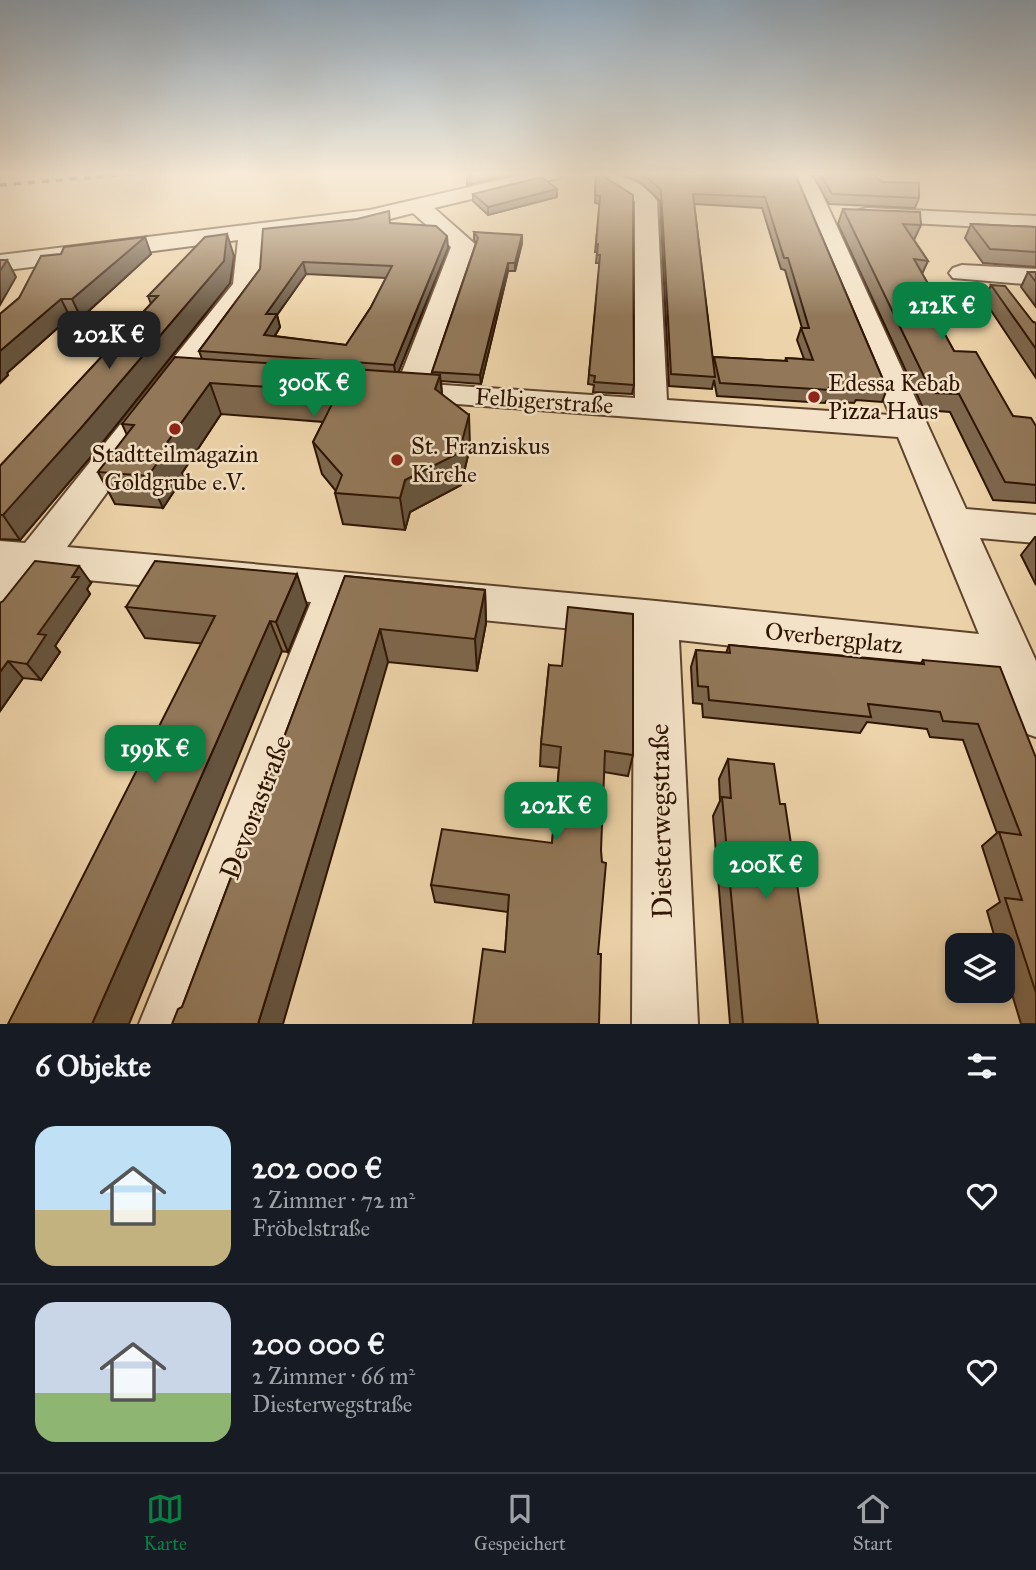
<!DOCTYPE html>
<html lang="de">
<head>
<meta charset="utf-8">
<style>
  :root { --surface:#171b24; --page:#20242c; --text:#f1f3f6; --muted:#9ea1a6; --line:#363941; --accent:#0b8043 }
  body { margin:0; font-family:"IM FELL Great Primer",serif; background:var(--page); color:var(--text); height:100vh; display:flex; flex-direction:column; font-size:26px; white-space:nowrap }
  * { box-sizing:border-box; margin:0 }
  p { font-size:23px; color:var(--muted) }
  .icon { flex:none; width:38px; height:38px; fill:none; stroke:currentColor; stroke-width:2; stroke-linecap:round; stroke-linejoin:round }
  .map { position:relative; height:1024px; overflow:hidden }
  .details { display:flex; flex-direction:column; background:var(--surface); flex:1 }
  .details>* { flex:none }
  .buttons { position:absolute; left:945px; top:933px; display:grid; gap:14px }
  .buttons a { display:grid; place-items:center; width:70px; height:70px; border-radius:14px; background:var(--surface); box-shadow:0 4px 10px #0003; font-size:35px }
  .price { position:absolute; translate:-50% -60px; padding:0 16px; border-radius:14px; background:var(--accent); color:#fff; font-size:23px; line-height:46px; filter:drop-shadow(0 2px 4px #0008) }
  .price::after { content:''; position:absolute; left:50%; top:42px; width:21px; height:16px; margin-left:-10px; background:inherit; clip-path:polygon(0 0,100% 0,50% 100%) }
  .price.on { background:#222; color:#fff }
  ul { padding:0; list-style:none }
  li { display:flex; align-items:center; gap:21px; height:175px; padding:0 35px }
  li+li { border-top:2px solid var(--line) }
  li span { display:grid; place-items:center; flex:none; width:196px; height:140px; border-radius:21px; color:#555 }
  li>.icon { margin-inline-start:auto }
  span .icon { width:84px; height:84px; fill:#fffc; stroke-width:1 }
  li b { font-size:30px }
  h2 { display:flex; justify-content:space-between; align-items:center; height:84px; padding:0 35px; font-size:30px }
  .tab-bar { display:flex; justify-content:space-around; align-items:center; height:98px; border-top:2px solid var(--line); background:var(--surface); font-size:19px; color:var(--muted) }
  .tab-bar a { display:grid; justify-items:center; gap:4px }
  .tab-bar .on { color:var(--accent) }
  .map>svg:first-child { display:block }
</style>
</head>
<body>
<div class="map">
<svg width="1036" height="1024" viewBox="0 0 1036 1024">
  <rect width="100%" height="100%" fill="#edd3a9"/>
  <filter id="stains"><feTurbulence type="fractalNoise" baseFrequency=".00286" numOctaves="4"/><feColorMatrix values="0 0 0 0 .2 0 0 0 0 .09 0 0 0 0 .02 0 0 0 .5 -.17"/></filter>
  <radialGradient id="worn" r=".72"><stop offset=".6" stop-color="#630" stop-opacity="0"/><stop offset="1" stop-color="#630" stop-opacity=".3"/></radialGradient>
  <g fill="none" stroke-linecap="round" stroke-linejoin="round">
    <defs>
      <g id="minor">
        <path d="M525 174H562L559 178 434 208 476 245 429 384 635 398V201L593 174C618 174 642 179 657 201L667 400 890 415 796 185 788 174H809L817 183 966 509 1036 515V543L980 538 1036 661V737L1019 731 995 675 679 640 698 1024H632L634 635 352 607 205 1024H139L311 602 46 576 15 617 0 622V541L25 543 233 284 238 240 0 271V255L370 210ZM413 213 451 247 398 382 378 384 373 391 378 398 898 437 979 634 656 601 67 547 257 287 261 280 263 237 370 224Z"/>
        <path d="M867 208 1036 216V230L859 220 856 215 859 210Z"/>
        <path d="M962 265 1036 269V285L953 278 949 273 953 268Z"/>
      </g>
    </defs>
    <use href="#minor" stroke="#5e442c" stroke-width="4"/>
    <use href="#minor" fill="#f3e2c7" fill-rule="evenodd"/>
    <path stroke="#2f1503" stroke-width="3.5" stroke-dasharray="7 7" stroke-linecap="butt" d="M0 185 132 174"/>
  </g>
  <g fill="#7e674d" stroke="#2f1503" stroke-width="2" fill-rule="evenodd">
    <path d="M596 174 634 385 632 394 593 392 594 385 588 384 600 263H596L597 252H595L600 204 595 203Z"/>
    <path d="M620 174H795L887 389 882 402 856 400 854 403 826 401 825 403 717 396 714 380 712 389 669 386 660 201 638 180ZM694 204 762 208 781 269 785 270 802 328H801L797 340 804 359 786 358 785 361 714 357 713 363Z"/>
    <path d="M812 174H870L883 182 919 198 915 208 829 204Z"/>
    <path d="M473 194 557 197 488 215 473 201Z"/>
    <path d="M843 209 921 225 914 240 928 261 922 274 931 289 928 297 930 300 928 304 954 351 1013 416 1036 426V503L993 500 950 412 924 410 838 224Z"/>
    <path d="M390 223 448 248 398 373 432 375V372L476 243 474 240V232L522 243 515 271H508L481 384 441 381 442 394 470 447 461 485 410 512 405 530 343 524 335 493 336 491 322 474 313 442 323 422 221 414 182 473 184 476 163 508 115 504 98 472 127 435 122 424 202 359 199 351 260 269ZM306 274 386 278 371 307 346 345 275 336 280 327 277 315Z"/>
    <path d="M971 224 1036 227V267L983 263 965 238Z"/>
    <path d="M151 254 81 318 70 317 7 373 8 375 0 383V314L19 298Z"/>
    <path d="M234 256 230 283 94 453 20 540 0 539V466L151 304 148 296Z"/>
    <path d="M1028 272H1036V307L1021 287Z"/>
    <path d="M991 285 1033 322 1036 323V378L984 300Z"/>
    <path d="M1035 537H1036V585L1021 555Z"/>
    <path d="M345 576 485 590 486 623 477 671 388 662 182 1007Z"/>
    <path d="M91 583 87 589 90 594 55 646 60 652 41 680 23 678 0 711V603Z"/>
    <path d="M307 605 288 652 145 638 126 607Z"/>
    <path d="M729 645 921 663 923 660 1036 758V1024H1021L1003 964V945H997L987 911 1000 902 982 846 997 833 963 740 930 737 927 729 867 722 860 733 703 717 702 704 693 703 691 667 696 650 726 653Z"/>
    <path d="M549 665 633 755 628 776 604 772 505 952 508 912 435 902 431 885 552 843 559 768 540 766 541 744Z"/>
    <path d="M728 759 780 804 818 1024H730L713 816 720 801 719 779Z"/>
  </g>
  <g fill="#66543e" stroke="#2f1503" stroke-width="2">
    <path d="M481 174H513L467 185V177Z"/>
    <path d="M557 189V197L488 215V207Z"/>
    <path d="M227 234 234 256 230 283 94 453 20 540 3 515Z"/>
    <path d="M522 235V243L515 271V263Z"/>
    <path d="M447 236 448 248 396 378 394 365Z"/>
    <path d="M145 237 151 254 81 318 72 299Z"/>
    <path d="M7 260 16 277 0 305V271Z"/>
    <path d="M303 262 306 274 277 315 280 327 267 348 264 335 266 314Z"/>
    <path d="M508 263V271L481 384 480 375Z"/>
    <path d="M61 299 70 317 7 373 8 375 0 383V351Z"/>
    <path d="M440 375 443 406 435 389Z"/>
    <path d="M210 383 221 414 182 473 184 476 163 508 148 476 166 444Z"/>
    <path d="M469 415 470 447 461 485 410 512 405 530 400 498 405 480Z"/>
    <path d="M79 566 91 583 87 589 90 594 55 646 60 652 41 680 27 664 38 634 72 577Z"/>
    <path d="M297 574 307 605 288 652 276 622Z"/>
    <path d="M485 590 486 623 477 671 475 639Z"/>
    <path d="M270 621 282 651 129 1024H92Z"/>
    <path d="M380 629 388 662 283 1024H258Z"/>
    <path d="M8 661 23 678 0 711V672Z"/>
  </g>
  <g fill="#927859" stroke="#2f1503" stroke-width="2" fill-rule="evenodd">
    <path d="M466 174H481L467 177Z"/>
    <path d="M596 174H600L633 195 634 385 594 382 595 376 589 375 600 255H597L598 244H596L600 196 595 195Z"/>
    <path d="M643 174H795L887 389 858 387 859 390 829 388 830 390 720 383 714 357 787 361 786 358 813 360 801 328H809L788 258H784L765 197 693 194 715 377 671 374 661 190Z"/>
    <path d="M820 174H870L883 182 919 183V198L832 194Z"/>
    <path d="M542 177 557 189 488 207 473 194Z"/>
    <path d="M843 209 920 212 921 225 903 224 928 261 914 259 931 289H928L930 293H925L930 300H926L954 351 976 352 1013 416 1031 418 1036 426V485L1005 482 959 394 932 393Z"/>
    <path d="M389 211 390 223 436 226 447 236 394 365 199 351 260 269 263 229 357 219ZM303 262 392 266 371 307 346 345 264 335 277 314H266Z"/>
    <path d="M971 224 1036 227V252L990 249Z"/>
    <path d="M474 232 522 235 515 263H508L480 375 432 372 478 238Z"/>
    <path d="M227 234 224 261 81 428 3 515H0V466L158 296H148L205 237Z"/>
    <path d="M145 237 72 299H61L0 351V314L19 298 41 256 61 254 64 247Z"/>
    <path d="M0 260H7L0 271Z"/>
    <path d="M1028 272H1036V282Z"/>
    <path d="M991 285 1005 286 1033 322 1036 323V349Z"/>
    <path d="M175 357 440 375 435 389 469 415 459 453 405 480 400 498 335 493 342 475 313 442 338 392 210 383 166 444 170 445 148 476 98 472 134 425 122 424Z"/>
    <path d="M35 561 79 566 72 577H79L38 634 46 635 27 664 8 661 0 672V603L3 601Z"/>
    <path d="M155 561 297 574 276 622 270 621 92 1024H8L215 616 126 607Z"/>
    <path d="M345 576 485 590 475 639 380 629 258 1024H172L178 1009 182 1007Z"/>
    <path d="M568 607 633 614V755L605 751 601 850 602 862 606 863 598 954H601L599 1024H473L483 949 505 952 509 895 431 885 442 829 552 843 561 747 541 744 549 665 562 666Z"/>
    <path d="M729 645 924 664 923 660 1000 667 1036 758V993L1005 898 1022 900 999 832 1021 835 978 724 943 721 940 712 868 704 871 717 709 700 708 687 698 686 696 650 730 653Z"/>
    <path d="M728 759 774 764 780 804H785L818 1024H743L722 797 731 798Z"/>
  </g>
  <linearGradient id="sky" x2="0" y2="1"><stop stop-color="#90a6b8"/><stop offset="0.55" stop-color="#f7ebd8"/><stop offset="1" stop-color="#f7ebd8" stop-opacity="0"/></linearGradient>
  <rect width="1036" height="317" fill="url(#sky)"/>
  <g fill="#8f2418" stroke="#f3e2c7" stroke-width="2.5">
    <circle cx="814" cy="397" r="7"/>
    <circle cx="175" cy="429" r="7"/>
    <circle cx="397" cy="460" r="7"/>
  </g>
  <g text-anchor="middle" stroke-width="5" stroke-linejoin="round" paint-order="stroke">
    <g font-size="24" fill="#2f1503" stroke="#f3e2c7" text-anchor="start">
      <text x="828" y="391">Edessa Kebab<tspan x="828" dy="28">Pizza Haus</tspan></text>
      <text x="411" y="454">St. Franziskus<tspan x="411" dy="28">Kirche</tspan></text>
      <text x="175" y="462" text-anchor="middle">Stadtteilmagazin<tspan x="175" dy="28">Goldgrube e.V.</tspan></text>
    </g>
    <g font-size="24" fill="#2f1503" stroke="#f3e2c7">
      <text transform="translate(544 401) rotate(4)" y="8">Felbigerstraße</text>
      <text transform="translate(834 638) rotate(6)" y="8">Overbergplatz</text>
    </g>
    <g font-size="28" fill="#2f1503" stroke="#f3e2c7">
      <text transform="translate(255 807) rotate(-69)" y="10">Devorastraße</text>
      <text transform="translate(660 821) rotate(-91)" y="10">Diesterwegstraße</text>
    </g>
  </g>
  <rect width="100%" height="100%" filter="url(#stains)"/>
  <rect width="100%" height="100%" fill="url(#worn)"/>
</svg>
<div class="buttons">
<a><svg class="icon" aria-label="layers" viewBox="0 0 24 24"><path d="M12 4l9 5-9 5-9-5zM3 14l9 5 9-5"/></svg></a>
</div>
<b class="price" style="left:942px;top:342px">212K €</b>
<b class="price on" style="left:109px;top:371px">202K €</b>
<b class="price" style="left:314px;top:419px">300K €</b>
<b class="price" style="left:155px;top:785px">199K €</b>
<b class="price" style="left:556px;top:842px">202K €</b>
<b class="price" style="left:766px;top:901px">200K €</b>
</div>
<section class="details">
<h2>6 Objekte<svg class="icon" aria-label="filters" viewBox="0 0 24 24"><path d="M4 7h16M4 17h16"/><circle cx="9" cy="7" r="2"/><circle cx="15" cy="17" r="2"/></svg></h2>
<ul>
<li><span style="background:linear-gradient(#bfe0f5 60%,#c2b280 0)"><svg class="icon" aria-label="home" viewBox="0 0 24 24"><path d="M3 11l9-7 9 7M6 9v11h12V9"/></svg></span><div><b>202 000 €</b><p>2 Zimmer · 72 m²</p><p>Fröbelstraße</p></div><svg class="icon" aria-label="heart" viewBox="0 0 24 24"><path d="M12 20l-8-8c-3-5 5-10 8-4 3-6 11-1 8 4z"/></svg></li>
<li><span style="background:linear-gradient(#c9d6e8 65%,#8fb573 0)"><svg class="icon" aria-label="home" viewBox="0 0 24 24"><path d="M3 11l9-7 9 7M6 9v11h12V9"/></svg></span><div><b>200 000 €</b><p>2 Zimmer · 66 m²</p><p>Diesterwegstraße</p></div><svg class="icon" aria-label="heart" viewBox="0 0 24 24"><path d="M12 20l-8-8c-3-5 5-10 8-4 3-6 11-1 8 4z"/></svg></li>
</ul>
</section>
<nav class="tab-bar">
<a class="on"><svg class="icon" aria-label="map" viewBox="0 0 24 24"><path d="M3 6l6-2 6 2 6-2v14l-6 2-6-2-6 2zM9 4v14M15 6v14"/></svg>Karte</a>
<a><svg class="icon" aria-label="saved" viewBox="0 0 24 24"><path d="M7 4h10v16l-5-4-5 4z"/></svg>Gespeichert</a>
<a><svg class="icon" aria-label="home" viewBox="0 0 24 24"><path d="M3 11l9-7 9 7M6 9v11h12V9"/></svg>Start</a>
</nav>
</body>
</html>
